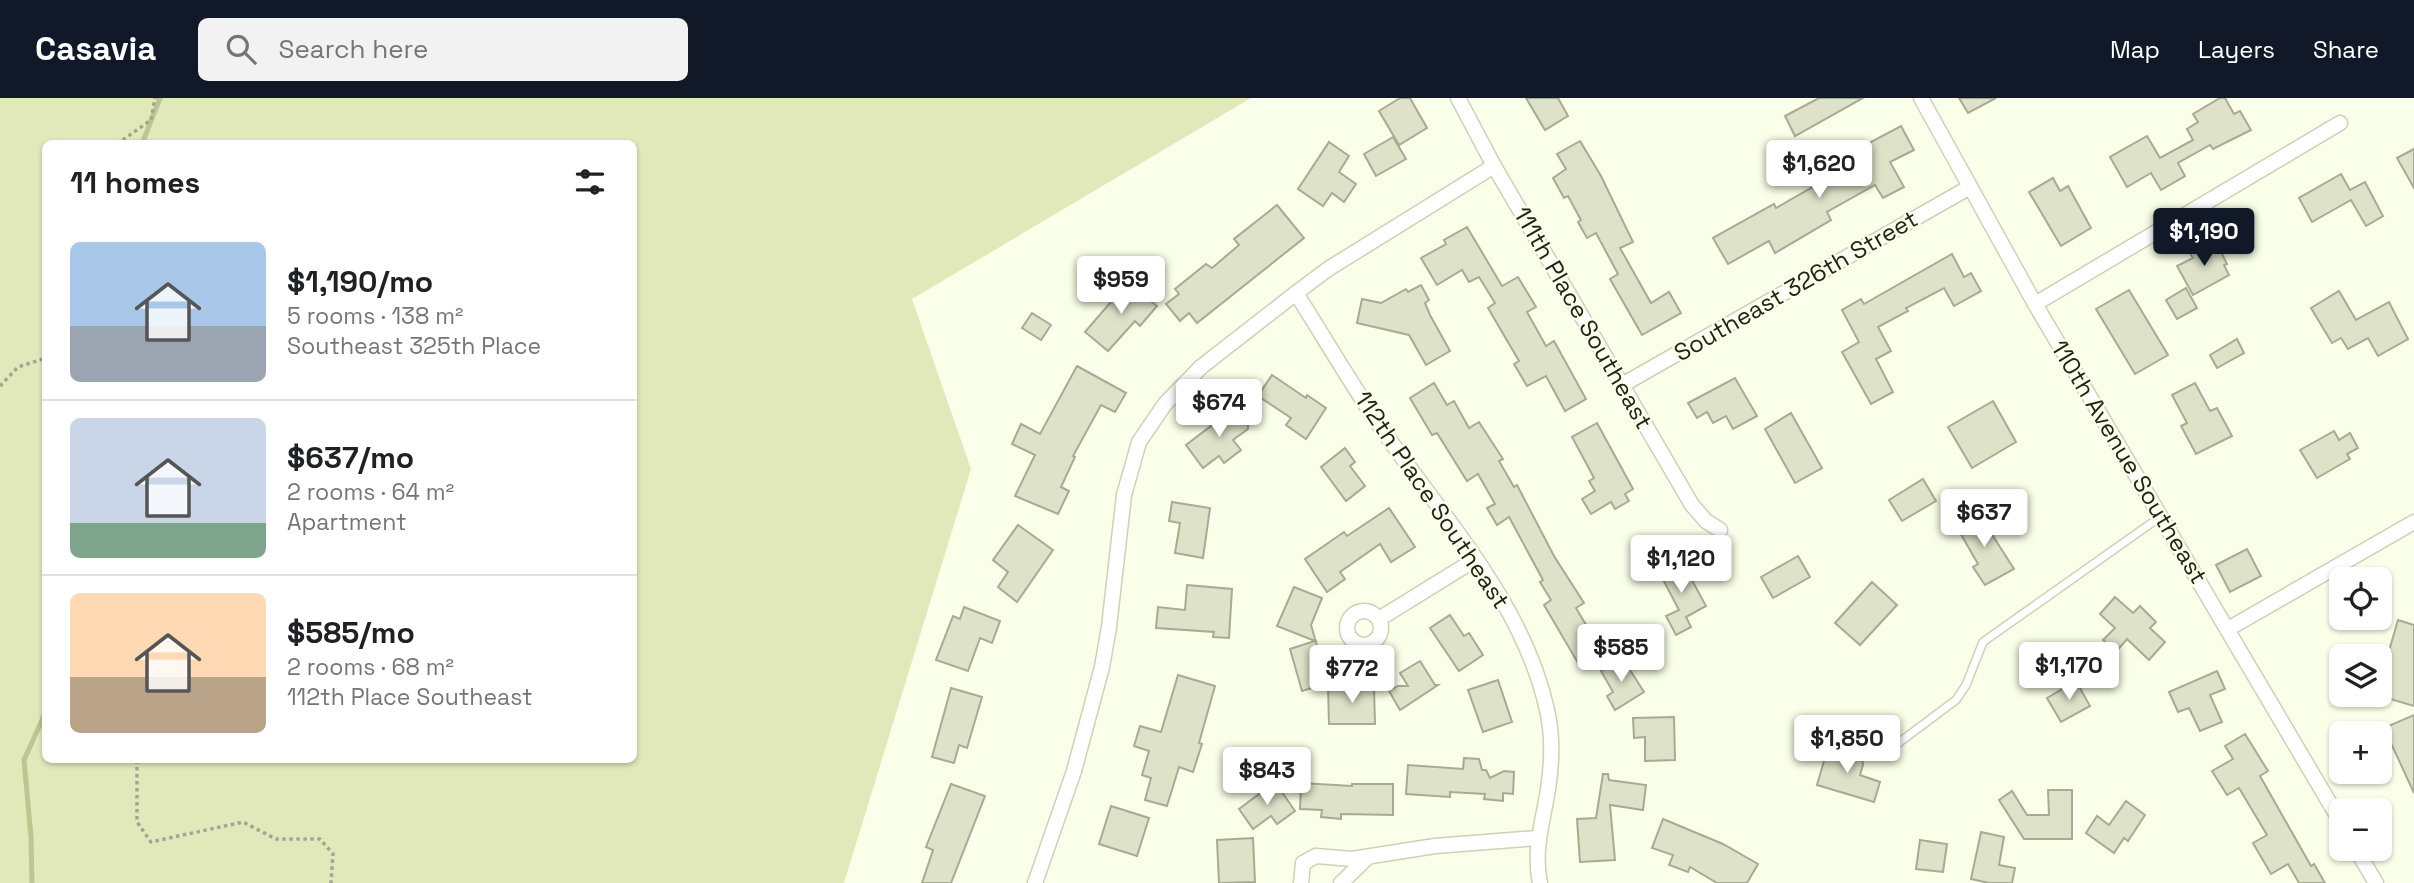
<!DOCTYPE html>
<html lang="en">
<head>
<meta charset="utf-8">
<style>
  :root { --surface:#fff; --page:#f2f2f2; --text:#202124; --muted:#757577; --line:#e0e0e0; --accent:#111827 }
  body { margin:0; font-family:"Space Grotesk",sans-serif; background:var(--page); color:var(--text); height:100vh; display:flex; flex-direction:column; font-size:26px; white-space:nowrap }
  * { box-sizing:border-box; margin:0 }
  p { font-size:23px; color:var(--muted) }
  .icon { flex:none; width:38px; height:38px; fill:none; stroke:currentColor; stroke-width:2; stroke-linecap:round; stroke-linejoin:round }
  .map { position:relative; flex:1; overflow:hidden }
  .panel { position:absolute; left:42px; top:42px; width:595px; height:623px; display:flex; flex-direction:column; background:var(--surface); border-radius:10px; box-shadow:0 2px 5px #0004 }
  .panel>* { flex:none }
  .fabs { position:absolute; left:2329px; top:469px; display:grid; gap:14px }
  .fabs a { display:grid; place-items:center; width:63px; height:63px; border-radius:10px; background:var(--surface); box-shadow:0 2px 5px #0004; font-size:35px }
  .price { position:absolute; translate:-50% -60px; padding:0 16px; border-radius:7px; background:#fff; color:#222; font-size:23px; line-height:46px; filter:drop-shadow(0 2px 4px #0008) }
  .price::after { content:''; position:absolute; left:50%; top:42px; width:21px; height:16px; margin-left:-10px; background:inherit; clip-path:polygon(0 0,100% 0,50% 100%) }
  .price.selected { background:var(--accent); color:#fff }
  ul { padding:0; list-style:none }
  li { display:flex; align-items:center; gap:21px; height:175px; padding:0 28px }
  li+li { border-top:2px solid var(--line) }
  li span { display:grid; place-items:center; flex:none; width:196px; height:140px; border-radius:10px; color:#555 }
  li>.icon { margin-inline-start:auto }
  span .icon { width:84px; height:84px; fill:#fffc; stroke-width:1 }
  li b { font-size:30px }
  h2 { display:flex; justify-content:space-between; align-items:center; height:84px; padding:0 28px; font-size:30px }
  header { display:flex; align-items:center; gap:42px; box-sizing:border-box; height:98px; padding:0 35px; background:var(--accent); color:#fff }
  header strong { font-size:33px }
  nav { display:flex; gap:38px; margin-inline-start:auto; font-size:24px }
  .search { width:490px; height:63px; background:var(--page); display:flex; align-items:center; gap:18px; box-sizing:border-box; padding:0 24px; border-radius:10px; color:var(--muted); font-size:26px }
  .map>svg:first-child { display:block }
</style>
</head>
<body>
<header>
<strong>Casavia</strong>
<div class="search"><svg class="icon" aria-label="search" viewBox="0 0 24 24"><circle cx="10" cy="10" r="6"/><path d="M15 15l6 6"/></svg>Search here</div>
<nav><a>Map</a><a>Layers</a><a>Share</a></nav>
</header>
<div class="map">
<svg width="2414" height="785" viewBox="0 0 2414 785">
  <rect width="100%" height="100%" fill="#faffe9"/>
  <path fill="#e1e9bb" fill-rule="evenodd" d="M0 0H1251L912 201 971 371 844 785H0ZM46 46H634V662H46Z"/>
  <g fill="none" stroke-linecap="round" stroke-linejoin="round">
    <g stroke="#bdc691" stroke-width="5">
      <path d="M142 46 160 0"/>
      <path d="M32 785 31 739 24 662 46 613"/>
    </g>
  </g>
  <g fill="#dde2c8" stroke="#a7ab92" stroke-width="2">
    <path d="M1400 0H1410L1427 30 1399 47 1379 13Z"/>
    <path d="M1526 0H1558L1568 18 1545 32Z"/>
    <path d="M1819 0H1863L1795 38 1785 18Z"/>
    <path d="M1959 0H1996L1968 15Z"/>
    <path d="M2220 0H2225L2234 16 2240 13 2251 32 2213 51 2210 47 2178 65 2185 78 2161 92 2151 75 2127 89 2110 59 2147 38 2160 60 2193 42 2187 31 2198 24 2193 16Z"/>
    <path d="M1901 28 1914 52 1890 64 1904 89 1883 100 1875 87 1827 114 1831 122 1775 155 1769 143 1728 166 1713 140 1774 106 1776 110 1861 61 1856 52Z"/>
    <path d="M1393 39 1406 61 1376 78 1364 56Z"/>
    <path d="M1580 43 1601 78 1633 144 1620 150 1651 205 1669 194 1681 215 1642 237 1610 181 1618 176 1596 135 1587 140 1578 124 1581 122 1568 98 1564 100 1553 80 1566 71 1557 56Z"/>
    <path d="M1329 44 1349 58 1339 74 1356 86 1344 104 1332 95 1323 108 1298 91Z"/>
    <path d="M2414 51V90L2397 60Z"/>
    <path d="M2341 76 2350 92 2365 84 2383 118 2366 128 2351 102 2312 124 2299 100Z"/>
    <path d="M2053 80 2060 93 2068 88 2091 130 2061 148 2029 94Z"/>
    <path d="M1277 107 1304 140 1197 225 1189 215 1180 223 1166 206 1179 196 1175 191 1206 166 1212 170 1239 147 1234 141Z"/>
    <path d="M1467 129 1502 188 1518 179 1536 209 1527 214 1546 248 1554 243 1586 301 1565 313 1546 278 1527 288 1514 266 1519 263 1488 210 1495 205 1479 179 1469 184 1462 172 1437 187 1421 160 1446 146 1444 142Z"/>
    <path d="M2203 144 2207 152 2217 146 2227 166 2224 167 2229 177 2193 197 2177 168 2193 160 2188 152Z"/>
    <path d="M1952 156 1964 179 1971 175 1981 193 1954 208 1944 190 1906 210 1908 213 1878 229 1891 253 1876 261 1893 294 1871 306 1842 254 1859 244 1842 212 1861 201 1864 206Z"/>
    <path d="M1128 184 1157 208 1140 228 1135 223 1108 253 1085 234Z"/>
    <path d="M1421 187 1429 202 1425 205 1430 217 1450 253 1426 267 1409 237 1357 225 1362 201 1381 205 1406 191 1408 194Z"/>
    <path d="M2186 190 2197 210 2177 221 2166 202Z"/>
    <path d="M2129 192 2168 257 2135 276 2096 211Z"/>
    <path d="M2339 193 2356 222 2389 204 2408 241 2378 258 2368 240 2348 251 2341 240 2332 245 2311 210Z"/>
    <path d="M1032 215 1051 227 1041 242 1022 230Z"/>
    <path d="M2237 241 2244 255 2217 270 2210 257Z"/>
    <path d="M1077 268 1126 295 1115 314 1101 307 1073 358 1075 359 1061 389 1069 393 1058 416 1015 398 1035 357 1012 346 1021 326 1040 336Z"/>
    <path d="M1272 277 1306 300 1307 297 1326 310 1306 341 1286 327 1291 320 1258 298Z"/>
    <path d="M1735 280 1757 318 1733 331 1726 318 1713 325 1707 314 1697 320 1688 305Z"/>
    <path d="M1434 285 1447 307 1454 303 1469 330 1479 324 1503 361 1499 363 1514 389 1517 387 1554 458 1584 505 1576 510 1604 557 1581 570 1544 507 1551 502 1540 484 1543 482 1509 419 1497 427 1487 410 1495 406 1478 376 1467 383 1437 335 1432 337 1410 300Z"/>
    <path d="M2195 285 2210 313 2217 310 2232 338 2196 356 2181 328 2187 325 2172 297Z"/>
    <path d="M1993 303 2016 344 1972 370 1948 329Z"/>
    <path d="M1236 309 1248 325V331L1233 342 1241 352 1224 365 1219 358 1203 370 1186 347Z"/>
    <path d="M1791 315 1822 370 1795 385 1765 331Z"/>
    <path d="M1597 325 1633 391 1625 396 1629 403 1615 411 1611 404 1591 416 1582 401 1595 393 1589 383 1594 380 1572 339Z"/>
    <path d="M2334 333 2339 342 2350 335 2358 350 2347 356 2350 361 2317 380 2300 352Z"/>
    <path d="M1345 350 1355 364 1350 368 1365 388 1346 403 1321 369Z"/>
    <path d="M1923 381 1936 403 1902 423 1889 402Z"/>
    <path d="M1172 404 1210 410 1203 460 1175 455 1180 425 1169 423Z"/>
    <path d="M1389 410 1415 449 1391 464 1380 446 1340 474 1345 481 1327 494 1305 461 1344 434 1347 438Z"/>
    <path d="M1977 413 2014 471 1985 487 1973 469 1978 466 1955 426Z"/>
    <path d="M1018 427 1053 452 1017 504 998 489 1008 474 993 462Z"/>
    <path d="M2247 451 2261 478 2230 494 2216 467Z"/>
    <path d="M1798 458 1810 479 1773 500 1761 479Z"/>
    <path d="M1680 460 1706 508 1686 519 1691 529 1676 537 1666 518 1679 512 1658 472Z"/>
    <path d="M1872 484 1897 507 1860 547 1835 525Z"/>
    <path d="M1187 487 1232 491 1229 540 1213 539 1214 534 1156 530 1158 509 1185 512Z"/>
    <path d="M1294 489 1322 500 1311 527 1328 585 1302 593 1290 551 1315 543 1277 528Z"/>
    <path d="M2115 499 2133 515 2140 508 2156 524 2150 530 2165 544 2149 562 2127 541 2116 554 2103 542 2115 530 2100 516Z"/>
    <path d="M964 509 1000 523 992 545 980 540 968 573 936 562 953 518 960 521Z"/>
    <path d="M1450 517 1464 538 1469 535 1483 557 1459 573 1430 530Z"/>
    <path d="M2398 522 2414 527V608L2380 598V590L2391 554 2389 553Z"/>
    <path d="M1623 561 1644 594 1615 612 1607 598 1613 594 1601 573Z"/>
    <path d="M1420 563 1435 587H1438L1400 612 1389 593 1398 588H1408L1400 575Z"/>
    <path d="M2217 573 2225 591 2210 597 2222 624 2200 633 2189 610 2178 614 2169 594Z"/>
    <path d="M1178 577 1215 588 1199 645 1202 646 1193 674 1179 669 1167 708 1145 702 1151 680 1142 677 1149 653 1134 648 1140 628 1161 634Z"/>
    <path d="M1498 582 1512 624 1483 634 1468 592Z"/>
    <path d="M2076 583 2090 608 2061 624 2047 600Z"/>
    <path d="M1374 588 1375 626H1329L1328 589Z"/>
    <path d="M951 590 982 599 967 650 959 647 954 665 932 659Z"/>
    <path d="M2414 617V695L2384 630Z"/>
    <path d="M1674 619 1675 662 1645 663V639L1634 640 1633 620Z"/>
    <path d="M2245 636 2268 673 2260 678 2311 768 2314 766 2325 785H2299L2288 766 2271 776 2253 745 2267 737 2239 690 2227 697 2212 673 2233 661 2225 648Z"/>
    <path d="M1828 649 1862 659 1863 667 1860 677 1880 684 1874 704 1817 687Z"/>
    <path d="M1464 660 1479 661 1482 672H1486L1490 680 1504 673 1514 674 1513 696 1503 695V703L1484 701 1485 696 1450 694V699L1406 696 1408 667 1463 671Z"/>
    <path d="M1603 676H1608L1609 682 1646 687 1643 712 1610 707 1615 762 1580 764 1577 721 1596 720Z"/>
    <path d="M1275 684 1295 713 1277 726 1271 718 1253 731 1239 711Z"/>
    <path d="M1301 685 1352 688V686H1393V717L1341 716V721L1321 719 1322 712 1300 711Z"/>
    <path d="M951 686 985 698 951 785H922L933 752 926 749Z"/>
    <path d="M2048 692H2072V741H2024L1999 702 2012 693 2027 717H2049Z"/>
    <path d="M2126 703 2145 717 2128 743 2124 740 2114 755 2086 735 2097 718 2109 727Z"/>
    <path d="M1111 708 1149 720 1137 758 1099 746Z"/>
    <path d="M1663 721 1723 746 1758 766 1747 785H1717L1690 769 1688 774 1669 767 1673 757 1652 750Z"/>
    <path d="M1981 734 2004 739 1999 767 2015 770 2012 785H1989L1971 781Z"/>
    <path d="M1253 740 1255 784 1219 785 1217 742Z"/>
    <path d="M1920 742 1947 746 1943 774 1916 771Z"/>
  </g>
  <g fill="none" stroke-linecap="round" stroke-linejoin="round">
    <defs>
      <path id="lane" d="M1893 649 1956 602 1966 587 1983 544 2160 419"/>
      <g id="street">
        <path d="M1458 0 1494 68 1692 407 1706 423 1720 432"/>
        <path d="M1921 0 2035 206 2342 726"/>
        <path d="M1296 195C1325 241 1353 289 1384 334 1444 421 1524 506 1547 612 1553 638 1552 665 1548 691 1543 724 1533 752 1540 785"/>
        <path d="M2035 206 2340 25"/>
        <path d="M1622 287 1970 89"/>
        <circle cx="1364" cy="530" r="17"/>
        <path d="M1379 521 1476 461"/>
        <path d="M2228 531 2414 424"/>
        <path d="M2356 751 2376 785"/>
        <path d="M1035 785 1074 673 1102 569 1109 529 1124 397 1139 344 1165 306 1201 269 1296 195 1328 171 1494 68"/>
        <path d="M1301 785 1303 765 1316 758 1352 761 1435 748 1537 740"/>
        <path d="M1341 785 1368 759"/>
      </g>
    </defs>
    <use href="#lane" stroke="#ccd1b7" stroke-width="10"/>
    <use href="#street" stroke="#ccd1b7" stroke-width="17"/>
    <g stroke="#a1a594" stroke-width="3.5" stroke-dasharray="3.5 3.5" stroke-linecap="butt">
      <path d="M117 46 151 22 155 0"/>
      <path d="M0 288 18 269 46 260"/>
      <path d="M137 662V724L151 744 243 724 276 741H320L333 756 331 785"/>
    </g>
    <use href="#lane" stroke="#fff" stroke-width="7"/>
    <use href="#street" stroke="#fff" stroke-width="14"/>
  </g>
  <g text-anchor="middle" stroke-width="5" stroke-linejoin="round" paint-order="stroke">
    <g font-size="24" fill="#22241a" stroke="#faffe9">
      <text transform="translate(1796 188) rotate(-30)" y="8">Southeast 326th Street</text>
      <text transform="translate(1583 220) rotate(60)" y="8">111th Place Southeast</text>
      <text transform="translate(2129 364) rotate(59)" y="8">110th Avenue Southeast</text>
      <text transform="translate(1432 402) rotate(56)" y="8">112th Place Southeast</text>
    </g>
  </g>
</svg>
<div class="fabs">
<a><svg class="icon" aria-label="locate" viewBox="0 0 24 24"><circle cx="12" cy="12" r="6"/><path d="M12 2v4M12 18v4M2 12h4M18 12h4"/></svg></a>
<a><svg class="icon" aria-label="layers" viewBox="0 0 24 24"><path d="M12 4l9 5-9 5-9-5zM3 14l9 5 9-5"/></svg></a>
<a>+</a>
<a>−</a>
</div>
<b class="price" style="left:1819px;top:102px">$1,620</b>
<b class="price selected" style="left:2204px;top:170px">$1,190</b>
<b class="price" style="left:1121px;top:218px">$959</b>
<b class="price" style="left:1219px;top:341px">$674</b>
<b class="price" style="left:1984px;top:451px">$637</b>
<b class="price" style="left:1681px;top:497px">$1,120</b>
<b class="price" style="left:1621px;top:586px">$585</b>
<b class="price" style="left:2069px;top:604px">$1,170</b>
<b class="price" style="left:1352px;top:607px">$772</b>
<b class="price" style="left:1847px;top:677px">$1,850</b>
<b class="price" style="left:1267px;top:709px">$843</b>
<section class="panel">
<h2>11 homes<svg class="icon" aria-label="filters" viewBox="0 0 24 24"><path d="M4 7h16M4 17h16"/><circle cx="9" cy="7" r="2"/><circle cx="15" cy="17" r="2"/></svg></h2>
<ul>
<li><span style="background:linear-gradient(#a9c7e8 60%,#9aa5b1 0)"><svg class="icon" aria-label="home" viewBox="0 0 24 24"><path d="M3 11l9-7 9 7M6 9v11h12V9"/></svg></span><div><b>$1,190/mo</b><p>5 rooms · 138 m²</p><p>Southeast 325th Place</p></div></li>
<li><span style="background:linear-gradient(#c9d6e8 75%,#7fa58c 0)"><svg class="icon" aria-label="home" viewBox="0 0 24 24"><path d="M3 11l9-7 9 7M6 9v11h12V9"/></svg></span><div><b>$637/mo</b><p>2 rooms · 64 m²</p><p>Apartment</p></div></li>
<li><span style="background:linear-gradient(#ffd9b3 60%,#b9a48a 0)"><svg class="icon" aria-label="home" viewBox="0 0 24 24"><path d="M3 11l9-7 9 7M6 9v11h12V9"/></svg></span><div><b>$585/mo</b><p>2 rooms · 68 m²</p><p>112th Place Southeast</p></div></li>
</ul>
</section>
</div>
</body>
</html>
